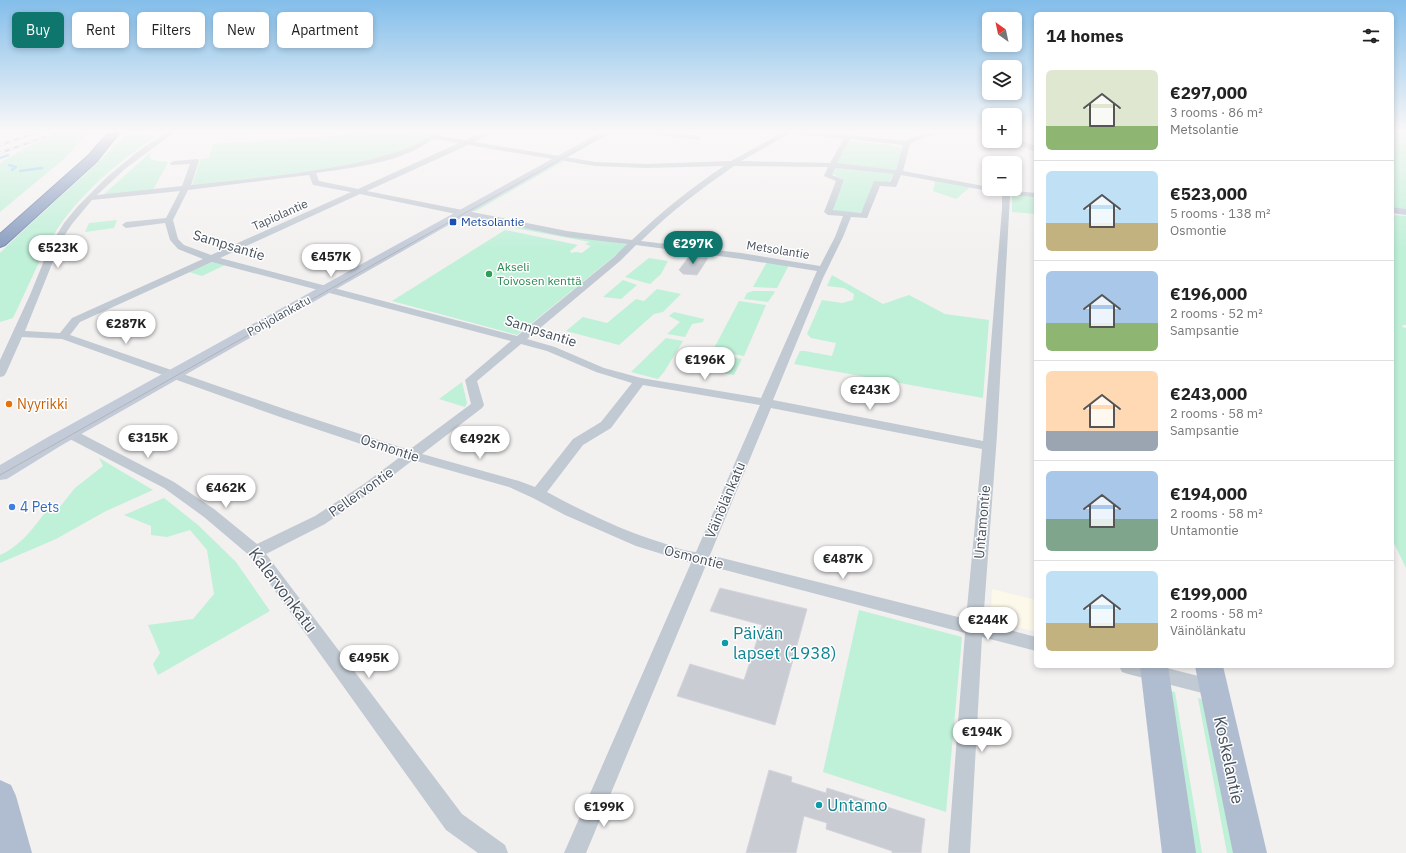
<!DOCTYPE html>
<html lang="en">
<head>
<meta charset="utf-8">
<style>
  :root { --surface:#fff; --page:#f6f6f6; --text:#222; --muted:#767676; --line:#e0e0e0; --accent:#0f766e }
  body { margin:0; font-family:"IBM Plex Sans",sans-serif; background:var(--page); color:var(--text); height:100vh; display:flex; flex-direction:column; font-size:15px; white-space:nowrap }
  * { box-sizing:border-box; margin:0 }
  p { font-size:13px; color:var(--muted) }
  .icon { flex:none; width:22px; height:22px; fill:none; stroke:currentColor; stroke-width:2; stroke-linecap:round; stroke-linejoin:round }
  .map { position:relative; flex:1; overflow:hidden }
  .panel { position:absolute; left:1034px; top:12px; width:360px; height:656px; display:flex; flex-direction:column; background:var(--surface); border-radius:6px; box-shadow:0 2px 6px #0003 }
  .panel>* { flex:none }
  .banner { position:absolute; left:12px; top:12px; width:380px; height:36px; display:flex; gap:8px }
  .needle { width:26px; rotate:327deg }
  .fabs { position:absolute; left:982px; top:12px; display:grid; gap:8px }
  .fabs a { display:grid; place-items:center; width:40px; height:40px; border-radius:6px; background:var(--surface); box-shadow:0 2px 6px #0003; font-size:20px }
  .price { position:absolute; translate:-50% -34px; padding:0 9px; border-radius:14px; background:#fff; color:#222; font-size:13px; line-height:26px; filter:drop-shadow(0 1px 2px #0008) }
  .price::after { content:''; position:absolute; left:50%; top:24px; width:12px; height:9px; margin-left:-6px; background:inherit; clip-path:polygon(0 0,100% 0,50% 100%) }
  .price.current { background:var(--accent); color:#fff }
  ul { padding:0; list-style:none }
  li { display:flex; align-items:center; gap:12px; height:100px; padding:0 12px }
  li+li { border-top:1px solid var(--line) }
  li span { display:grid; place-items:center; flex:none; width:112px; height:80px; border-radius:6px; color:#555 }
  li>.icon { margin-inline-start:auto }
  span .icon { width:48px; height:48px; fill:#fffc; stroke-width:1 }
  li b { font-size:17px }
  h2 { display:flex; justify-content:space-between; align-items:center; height:48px; padding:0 12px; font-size:17px }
  .chip { padding:0 14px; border-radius:6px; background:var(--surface); box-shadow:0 2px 6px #0003; font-size:14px; line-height:36px }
  .chip.current { background:var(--accent); color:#fff }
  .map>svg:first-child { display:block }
</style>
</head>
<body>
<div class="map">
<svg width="1406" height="853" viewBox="0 0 1406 853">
  <rect width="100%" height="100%" fill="#f3f0f0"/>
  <path fill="#fcf9ea" d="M992 589 1036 600V632L991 620Z"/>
  <g fill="#bff0d8">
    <path d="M61 132H88L66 157 0 212V163L25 148Z"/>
    <path d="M353 132H371L370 134 436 132C425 145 403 150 387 155 323 173 257 177 192 185L201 159 209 158 213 144 337 136Z"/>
    <path d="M1392 132H1406V209L1392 207Z"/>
    <path d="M127 134 159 135C122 157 75 198 53 236 38 262 26 291 13 318L0 322V253C41 212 87 175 127 134Z"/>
    <path d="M849 141 890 145 902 148 896 170 836 164Z"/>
    <path d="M150 153V159L157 161 168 162 153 190 103 195Z"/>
    <path d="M561 161H564L476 211H473Z"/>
    <path d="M834 168 894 174 889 182H876L863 209 860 213 837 212 833 209 844 181 832 173Z"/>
    <path d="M932 179 970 187 956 199 933 191 935 183Z"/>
    <path d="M1012 193 1036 196V214L1012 212Z"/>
    <path d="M1392 215 1406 216V325H1403L1402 327 1406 328V568L1392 539Z"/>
    <path d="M117 220 114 228 85 232 89 223Z"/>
    <path d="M512 226 625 244 627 246 517 335 392 301 505 230 578 245 570 251 571 253 576 252 582 253 591 246 585 244 590 242 509 227Z"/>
    <path d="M649 258 668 261 661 274 650 284 625 277Z"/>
    <path d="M213 262 225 265 202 276 189 272Z"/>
    <path d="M767 262 789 265 777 288 753 287Z"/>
    <path d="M832 275 883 304 909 295 945 314 989 320 983 398 794 364 800 351H805L832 356 836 343 811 338 807 334 822 300 842 303 853 300 854 294 844 288 827 286Z"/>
    <path d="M623 280 637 285 621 299 603 297Z"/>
    <path d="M657 289 681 294 663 312 654 314 619 345 566 331 583 317 607 323 636 299 644 301Z"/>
    <path d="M753 291H773L775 292 768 302 744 299 747 293Z"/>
    <path d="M739 301 766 305 744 356 713 350Z"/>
    <path d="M674 312 704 319 703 322 692 324 685 337 667 334 680 322 669 316Z"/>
    <path d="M666 338 683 341 664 372 658 379 631 372Z"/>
    <path d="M711 354 742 359 734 375 702 370Z"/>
    <path d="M462 382 467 403 465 407 439 399Z"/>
    <path d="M99 458 153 490 106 511 56 539 0 563V555C21 546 34 527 47 510L59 508 75 488 103 466Z"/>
    <path d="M164 498 198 525 236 562 270 611 158 675 153 664 160 653 148 625 193 619 214 594 207 550 190 530 167 537 151 535V526L124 515Z"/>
    <path d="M859 610 962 637 946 812 823 772Z"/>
    <path d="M1165 690 1175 692 1202 853H1191Z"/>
    <path d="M1198 698 1207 701 1237 853H1227Z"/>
  </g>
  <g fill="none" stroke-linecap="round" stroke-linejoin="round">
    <g stroke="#8ccded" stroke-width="2.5">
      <path d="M0 158 8 155"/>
      <path d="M9 165 16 167 12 170"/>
      <path d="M20 171 42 168"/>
    </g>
  </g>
  <g fill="#caccd3" stroke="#d4d5dc">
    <path d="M690 255 708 258 697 275 683 274 679 270Z"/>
    <path d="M148 432 168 442 153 450 134 441Z"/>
    <path d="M720 588 807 609 775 725 677 696 690 664 744 680 762 625 710 611Z"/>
    <path d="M769 770 792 777 791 782 826 793 827 788 925 819 921 853H892V851L826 829 827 823 804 816 796 853H746Z"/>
  </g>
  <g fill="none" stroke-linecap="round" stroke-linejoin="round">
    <defs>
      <path id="highway" d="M109 132H120L97 161 5 245 0 247V234L89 155Z"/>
    </defs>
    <use href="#highway" stroke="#7387ab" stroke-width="2"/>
    <g fill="#c1c9d2" fill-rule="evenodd">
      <path d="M167 132H175L126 168 97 195 182 186 190 164 171 165 170 163 174 161 198 159 199 161 191 185C250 178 310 174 368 160 385 155 405 151 420 142 428 138 431 132 441 132L438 136 466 140 484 132H493L474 142 595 162 646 164 731 161 784 132H792L741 161 830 163 844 139 798 134 795 132H820L906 141C919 134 930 132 944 132L920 139 910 144 903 171 989 187V189H993L989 191 901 175 896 187 880 186 867 218 851 217 843 237 823 278 773 400 983 441 1002 209V194L995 191 996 189 1036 193V197L1010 195 997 435 983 623 1036 637V651L982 637 970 853H948L965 633 706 565 586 853H564L691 563 636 546 565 515 533 498 509 487 413 460 374 490 325 524 266 554 462 814 505 845 508 853H478L446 830 250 556 204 517 164 488 64 436 62 433 64 430H74L174 482 214 509 257 544 315 516 364 484 400 457 283 418 62 339 22 337 6 373 4 376 0 377V360L30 295 50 246 64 223 78 206 106 178 137 152ZM433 139 459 143 358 189 319 181 316 173C353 168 404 162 433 139ZM850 139 903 145 896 170 837 163ZM468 145 595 166 646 168 724 166C691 188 661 212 632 240L567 231 367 191ZM734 166 828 167 824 176 836 181 824 212 828 215 843 216 835 237 820 266 741 253 641 241C670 212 701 189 734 166ZM835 168 894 174 890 182 874 181 861 213 833 210 844 180 832 175ZM309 175 313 185 351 192 211 255 184 245 178 239 173 220 188 190ZM180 191 166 218 126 222 122 225 126 228 165 223 170 240 178 249 203 259 72 318 60 333 25 331 62 239 72 224 92 200ZM360 194 567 237 627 244 614 257 517 336 220 258ZM636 245 741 259 817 271 761 398 641 378 604 368 555 347 527 339 620 261ZM212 262 511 341 465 380 471 404 409 450 293 412 70 335 80 322ZM521 344 547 351 596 372 632 383 601 422 573 439 535 487 519 481 422 454 482 408 484 405 477 381ZM643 385 760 405 696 552C684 551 674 547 663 543 623 531 584 512 547 492L583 445 611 428ZM771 408 982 449 966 619 710 555Z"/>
      <path d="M650 132H670L698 136 701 138 698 140 653 134Z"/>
      <path d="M1119 666H1159L1214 680 1221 682 1223 688 1221 694 1214 696 1128 674 1122 672Z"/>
    </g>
    <g fill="#c3cbd9" fill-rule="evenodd">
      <path d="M601 132H612L62 445 7 479 0 480V465L48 437Z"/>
      <path d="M1015 138 1036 146V152L1012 143 1010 141H1015Z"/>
      <path d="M1392 207 1406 209V215L1392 213Z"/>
    </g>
    <g fill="#b0bccf" fill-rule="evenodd">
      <path d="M1140 666H1168L1196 853H1162Z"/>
      <path d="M1195 666H1223L1267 853H1233Z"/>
      <path d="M0 780 11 785 16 796 32 853H0Z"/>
    </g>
    <use href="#highway" fill="#889cbf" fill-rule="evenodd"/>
    <path stroke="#b2b4ba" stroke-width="1" d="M0 475 609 132"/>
    <defs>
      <g id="rail">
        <path d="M0 145 37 132"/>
        <path d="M0 153 58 132"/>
      </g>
    </defs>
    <use href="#rail" stroke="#b2b4ba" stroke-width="2.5"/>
    <use href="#rail" stroke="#fff" stroke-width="1.5" stroke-dasharray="5" stroke-linecap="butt"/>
  </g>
  <linearGradient id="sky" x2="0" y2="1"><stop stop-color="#83beea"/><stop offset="0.52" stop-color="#faf8f8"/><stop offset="1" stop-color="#faf8f8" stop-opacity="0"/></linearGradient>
  <rect width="1406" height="252" fill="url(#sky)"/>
  <rect fill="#1a4fb4" stroke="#fff" stroke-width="1.5" x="449" y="218" width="8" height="8" rx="2"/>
  <circle fill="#2e9e5b" stroke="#fff" stroke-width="1.5" cx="489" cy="274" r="4"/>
  <circle fill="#e8710a" stroke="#fff" stroke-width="1.5" cx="9" cy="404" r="4"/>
  <circle fill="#3f7fe0" stroke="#fff" stroke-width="1.5" cx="12" cy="507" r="4"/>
  <g fill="#0f9aa8" stroke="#fff" stroke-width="1.5">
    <circle cx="725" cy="643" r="4"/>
    <circle cx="819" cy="805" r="4"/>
  </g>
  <g text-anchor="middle" stroke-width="3" stroke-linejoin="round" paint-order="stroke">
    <g font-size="12" fill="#48515e" stroke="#fff">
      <text transform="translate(280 215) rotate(-24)" y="4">Tapiolantie</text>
      <text transform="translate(778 250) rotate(9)" y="4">Metsolantie</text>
      <text transform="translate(279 316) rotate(-29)" y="4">Pohjolankatu</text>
    </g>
    <g font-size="12" fill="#164399" stroke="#fff" text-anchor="start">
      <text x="461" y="226">Metsolantie</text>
    </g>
    <g font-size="12" fill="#27864d" stroke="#fff" text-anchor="start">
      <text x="497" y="271">Akseli<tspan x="497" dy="14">Toivosen kenttä</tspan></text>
    </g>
    <g font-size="14" fill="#48515e" stroke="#fff">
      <text transform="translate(229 245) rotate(17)" y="5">Sampsantie</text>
      <text transform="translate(541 331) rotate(18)" y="5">Sampsantie</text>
      <text transform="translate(390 448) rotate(18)" y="5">Osmontie</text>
      <text transform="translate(361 492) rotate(-35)" y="5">Pellervontie</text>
      <text transform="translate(725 500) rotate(-67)" y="5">Väinölänkatu</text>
      <text transform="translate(982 522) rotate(-85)" y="5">Untamontie</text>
      <text transform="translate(694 557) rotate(14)" y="5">Osmontie</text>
    </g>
    <g font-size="14" fill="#c56008" stroke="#fff" text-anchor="start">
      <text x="17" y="409">Nyyrikki</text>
    </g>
    <g font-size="14" fill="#366cbe" stroke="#fff" text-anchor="start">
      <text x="20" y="512">4 Pets</text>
    </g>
    <g font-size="17" fill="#48515e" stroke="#fff">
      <text transform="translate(283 590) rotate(53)" y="6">Kalervonkatu</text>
      <text transform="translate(1229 760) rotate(78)" y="6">Koskelantie</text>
    </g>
    <g font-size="17" fill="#0d838f" stroke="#fff" text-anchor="start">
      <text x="733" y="639">Päivän<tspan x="733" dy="20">lapset (1938)</tspan></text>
      <text x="827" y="811">Untamo</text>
    </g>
  </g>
</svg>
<div class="fabs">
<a><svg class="needle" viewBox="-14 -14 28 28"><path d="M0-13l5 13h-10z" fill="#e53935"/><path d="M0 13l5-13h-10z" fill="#767676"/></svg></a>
<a><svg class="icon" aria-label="layers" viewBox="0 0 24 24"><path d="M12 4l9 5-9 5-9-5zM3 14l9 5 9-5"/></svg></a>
<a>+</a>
<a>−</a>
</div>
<b class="price current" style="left:693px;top:265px">€297K</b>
<b class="price" style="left:58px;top:269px">€523K</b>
<b class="price" style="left:331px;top:278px">€457K</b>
<b class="price" style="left:126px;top:345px">€287K</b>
<b class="price" style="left:705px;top:381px">€196K</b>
<b class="price" style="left:870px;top:411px">€243K</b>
<b class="price" style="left:148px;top:459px">€315K</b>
<b class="price" style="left:480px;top:460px">€492K</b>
<b class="price" style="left:226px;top:509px">€462K</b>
<b class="price" style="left:843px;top:580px">€487K</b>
<b class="price" style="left:988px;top:641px">€244K</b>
<b class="price" style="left:369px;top:679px">€495K</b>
<b class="price" style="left:982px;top:753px">€194K</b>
<b class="price" style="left:604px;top:828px">€199K</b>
<div class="banner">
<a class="chip current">Buy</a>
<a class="chip">Rent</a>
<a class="chip">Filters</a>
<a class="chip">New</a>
<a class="chip">Apartment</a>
</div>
<section class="panel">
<h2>14 homes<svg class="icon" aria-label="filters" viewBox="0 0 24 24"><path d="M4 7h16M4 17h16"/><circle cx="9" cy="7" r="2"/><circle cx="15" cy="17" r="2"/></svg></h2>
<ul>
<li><span style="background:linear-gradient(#dfe7d0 70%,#8fb573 0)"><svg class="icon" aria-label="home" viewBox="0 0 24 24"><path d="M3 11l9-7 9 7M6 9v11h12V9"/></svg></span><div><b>€297,000</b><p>3 rooms · 86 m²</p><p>Metsolantie</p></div></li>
<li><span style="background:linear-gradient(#bfe0f5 65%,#c2b280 0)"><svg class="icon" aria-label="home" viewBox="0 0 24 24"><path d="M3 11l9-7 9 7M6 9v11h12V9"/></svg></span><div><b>€523,000</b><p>5 rooms · 138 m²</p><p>Osmontie</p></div></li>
<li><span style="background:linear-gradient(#a9c7e8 65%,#8fb573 0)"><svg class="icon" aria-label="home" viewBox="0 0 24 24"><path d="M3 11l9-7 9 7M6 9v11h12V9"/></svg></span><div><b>€196,000</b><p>2 rooms · 52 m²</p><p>Sampsantie</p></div></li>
<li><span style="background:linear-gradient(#ffd9b3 75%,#9aa5b1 0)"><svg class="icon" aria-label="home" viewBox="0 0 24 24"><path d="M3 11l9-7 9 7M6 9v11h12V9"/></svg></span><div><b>€243,000</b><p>2 rooms · 58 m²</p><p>Sampsantie</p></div></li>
<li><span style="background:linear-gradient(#a9c7e8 60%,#7fa58c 0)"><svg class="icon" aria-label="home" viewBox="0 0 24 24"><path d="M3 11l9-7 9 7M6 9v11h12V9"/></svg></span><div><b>€194,000</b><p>2 rooms · 58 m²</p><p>Untamontie</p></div></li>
<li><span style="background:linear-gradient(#bfe0f5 65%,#c2b280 0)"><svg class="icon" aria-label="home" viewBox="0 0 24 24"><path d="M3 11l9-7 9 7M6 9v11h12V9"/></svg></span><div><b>€199,000</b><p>2 rooms · 58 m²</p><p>Väinölänkatu</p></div></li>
</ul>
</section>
</div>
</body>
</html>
